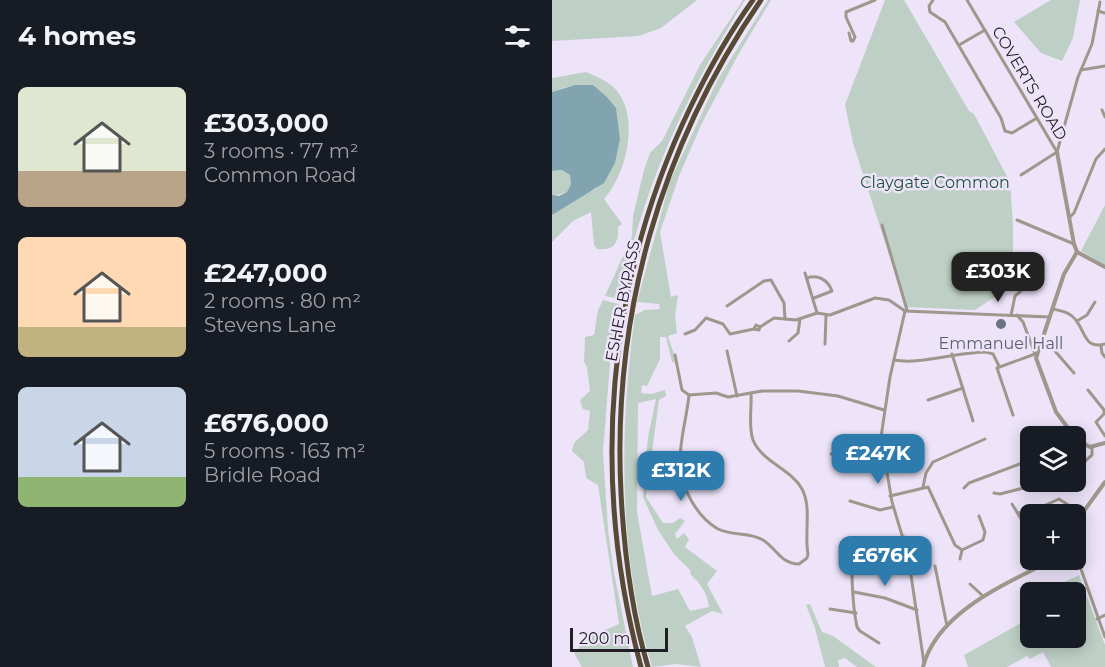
<!DOCTYPE html>
<html lang="en">
<head>
<meta charset="utf-8">
<style>
  :root { --surface:#171b24; --page:#20242c; --text:#f1f3f6; --muted:#9ea1a6; --accent:#2e7bad }
  body { margin:0; font-family:Montserrat,sans-serif; background:var(--page); color:var(--text); height:100vh; display:flex; flex-direction:column; font-size:22px; white-space:nowrap }
  * { box-sizing:border-box; margin:0 }
  p { font-size:20px; color:var(--muted) }
  .icon { flex:none; width:33px; height:33px; fill:none; stroke:currentColor; stroke-width:2; stroke-linecap:round; stroke-linejoin:round }
  .map { position:relative; flex:1; overflow:hidden }
  .sheet { display:flex; flex-direction:column; background:var(--surface); width:552px }
  .sheet>* { flex:none }
  .fabs { position:absolute; left:468px; top:426px; display:grid; gap:12px }
  .fabs a { display:grid; place-items:center; width:66px; height:66px; border-radius:9px; background:var(--surface); box-shadow:0 3px 15px #0003; font-size:30px }
  .scale { position:absolute; left:18px; bottom:15px; width:98px; box-sizing:border-box; padding-left:6px; border:3px solid #211e26; border-top:0; font-size:16px; line-height:21px; white-space:nowrap; color:#211e26; -webkit-text-stroke:4px #ede4fa; paint-order:stroke }
  .price { position:absolute; translate:-50% -51px; padding:0 14px; border-radius:12px; background:var(--accent); color:#fff; font-size:20px; line-height:39px; filter:drop-shadow(0 2px 3px #0008) }
  .price::after { content:''; position:absolute; left:50%; top:36px; width:18px; height:14px; margin-left:-9px; background:inherit; clip-path:polygon(0 0,100% 0,50% 100%) }
  .price.current { background:#222; color:#fff }
  ul { padding:0; list-style:none }
  li { display:flex; align-items:center; gap:18px; height:150px; padding:0 18px }
  li span { display:grid; place-items:center; flex:none; width:168px; height:120px; border-radius:9px; color:#555 }
  li>.icon { margin-inline-start:auto }
  span .icon { width:72px; height:72px; fill:#fffc; stroke-width:1 }
  li b { font-size:26px }
  h2 { display:flex; justify-content:space-between; align-items:center; height:72px; padding:0 18px; font-size:26px }
  main { display:flex; flex:1; min-height:0 }
  .map>svg:first-child { display:block }
</style>
</head>
<body>
<main>
<section class="sheet">
<h2>4 homes<svg class="icon" aria-label="filters" viewBox="0 0 24 24"><path d="M4 7h16M4 17h16"/><circle cx="9" cy="7" r="2"/><circle cx="15" cy="17" r="2"/></svg></h2>
<ul>
<li><span style="background:linear-gradient(#dfe7d0 70%,#b9a48a 0)"><svg class="icon" aria-label="home" viewBox="0 0 24 24"><path d="M3 11l9-7 9 7M6 9v11h12V9"/></svg></span><div><b>£303,000</b><p>3 rooms · 77 m²</p><p>Common Road</p></div></li>
<li><span style="background:linear-gradient(#ffd9b3 75%,#c2b280 0)"><svg class="icon" aria-label="home" viewBox="0 0 24 24"><path d="M3 11l9-7 9 7M6 9v11h12V9"/></svg></span><div><b>£247,000</b><p>2 rooms · 80 m²</p><p>Stevens Lane</p></div></li>
<li><span style="background:linear-gradient(#c9d6e8 75%,#8fb573 0)"><svg class="icon" aria-label="home" viewBox="0 0 24 24"><path d="M3 11l9-7 9 7M6 9v11h12V9"/></svg></span><div><b>£676,000</b><p>5 rooms · 163 m²</p><p>Bridle Road</p></div></li>
</ul>
</section>
<div class="map">
<svg width="553" height="667" viewBox="0 0 553 667">
  <rect width="100%" height="100%" fill="#ede4fa"/>
  <g fill="#bed0c5" fill-rule="evenodd">
    <path d="M0 0H145L109 28 87 36 0 41Z"/>
    <path d="M191 0H193C133 97 91 186 68 299L53 296 80 236 81 216 92 170 98 153 110 141 148 65Z"/>
    <path d="M216 0H219L186 55 150 123 127 176 108 232 119 297 126 295 123 316 125 333 116 336 125 363 120 362 114 337H108V359L95 386 90 385 89 393 99 394 113 390 114 396 107 400 94 497 111 523H121L128 518 133 521 123 534 125 539 132 533 137 539 133 547 165 571 155 584 171 614 160 611 133 626 140 637 149 667 124 664 100 667C66 553 67 432 83 315L93 310 108 309 107 304 85 302 118 181 166 79ZM104 399 96 437 91 497 106 530 122 554 138 570 139 575C149 584 155 593 157 607L138 611 126 589 100 596 85 512 86 403Z"/>
    <path d="M333 0H352L417 111 422 114 458 182 461 224V285L423 310 354 307 301 143 293 105Z"/>
    <path d="M499 0H528L521 38 510 61 489 53 462 22Z"/>
    <path d="M34 72C45 77 57 81 65 91 88 119 74 175 52 199L70 224 66 227C67 243 62 251 45 249L42 245 39 212 21 221 0 242V215L25 198 45 188 55 97C34 80 24 84 0 92V78Z"/>
    <path d="M10 170 18 175 19 184 15 192 2 196 0 195V171Z"/>
    <path d="M553 205V265L529 251Z"/>
    <path d="M51 300 67 304 59 351 51 452 56 530 62 573 81 667H30L22 653 29 645 27 641 67 624 46 485 34 478 32 462 20 451 22 443 36 430 38 411 31 409 28 400 38 391 35 367 32 362 33 337 42 335 46 310Z"/>
    <path d="M527 575 553 645V667H499L491 652 478 659 475 656 455 667H416L412 655 478 618V638H524V592H498L500 588Z"/>
    <path d="M258 604 270 632 281 636 324 667H305L293 658 286 660 287 667H273L263 628 254 605Z"/>
  </g>
  <path fill="#82a4b0" d="M23 85H41L55 97 64 108 68 139 63 163 52 183 0 215V195L7 196 15 192 19 184 18 175 10 170 0 171V92Z"/>
  <g fill="none" stroke-linecap="round" stroke-linejoin="round">
    <g stroke="#9f978c" stroke-width="3">
      <path d="M381 0 377 6 378 12 393 22 449 118 453 131 460 133 485 118"/>
      <path d="M415 0 505 152"/>
      <path d="M546 11 553 13"/>
      <path d="M297 33 299 41H301L303 37 294 17V12L323 0"/>
      <path d="M407 45 433 30"/>
      <path d="M529 70 553 66"/>
      <path d="M550 110 553 117"/>
      <path d="M505 152 526 77 540 44 548 2"/>
      <path d="M469 175 505 152"/>
      <path d="M518 217 522 213 544 159 553 149"/>
      <path d="M465 220 522 244"/>
      <path d="M330 225 355 310"/>
      <path d="M253 273 265 313"/>
      <path d="M255 278C266 274 276 280 280 291L262 298"/>
      <path d="M175 306 212 281 219 280 232 303 233 319"/>
      <path d="M501 309C509 311 518 312 523 319 533 330 532 350 553 344"/>
      <path d="M353 311 338 377 329 437 340 502 356 555 372 663"/>
      <path d="M353 311 497 317"/>
      <path d="M459 315 463 296 470 290"/>
      <path d="M465 315 471 322 483 354"/>
      <path d="M525 321 535 315 543 302"/>
      <path d="M208 327 204 325 202 329 207 330 208 327 222 318 244 320 265 313 278 315 323 298 337 300 353 311"/>
      <path d="M133 334 143 330 154 318 171 324 178 334 202 329"/>
      <path d="M237 341 246 333 248 319"/>
      <path d="M273 344 274 316"/>
      <path d="M490 345 502 350 522 373"/>
      <path d="M549 346 550 353 553 357"/>
      <path d="M175 351 185 396"/>
      <path d="M400 354 421 421"/>
      <path d="M123 355 130 390 137 395"/>
      <path d="M342 360C368 365 405 352 434 352L441 354 447 366"/>
      <path d="M536 390 552 410V414L544 422 553 436"/>
      <path d="M137 395C135 417 127 442 128 464 129 488 145 517 166 529 180 536 198 532 211 540 225 549 229 564 247 564L255 558 256 554C252 533 260 508 250 489 239 469 210 462 201 440 196 426 200 408 199 393"/>
      <path d="M137 395 164 393 176 397 210 391H246L286 396 332 410"/>
      <path d="M376 400 411 388"/>
      <path d="M461 415 445 368 483 354"/>
      <path d="M279 454 299 459 309 454 330 451"/>
      <path d="M524 469 540 455V447"/>
      <path d="M371 487 374 473 381 462 433 439"/>
      <path d="M412 488 417 483 478 460"/>
      <path d="M442 493 448 494 495 482"/>
      <path d="M338 496 376 487 403 545 410 550 431 540 433 532 427 516"/>
      <path d="M298 501 328 510 341 507"/>
      <path d="M460 504 471 522"/>
      <path d="M466 513 487 508 507 499 529 513"/>
      <path d="M524 555 553 637"/>
      <path d="M408 559 410 550"/>
      <path d="M383 566 395 626"/>
      <path d="M418 584 431 596"/>
      <path d="M302 592 333 598 365 610"/>
      <path d="M278 609 304 613"/>
      <path d="M545 619 553 615"/>
      <path d="M327 643 308 631 305 627C302 613 295 554 306 544 313 538 341 540 352 537"/>
    </g>
    <g stroke="#9f978c" stroke-width="4">
      <path d="M505 152 522 244 525 252"/>
      <path d="M525 252 553 267"/>
      <path d="M522 436 504 412 484 358 512 274 525 252"/>
      <path d="M524 439 538 447 553 443"/>
      <path d="M524 522 553 482"/>
      <path d="M371 667C385 612 454 584 500 560"/>
    </g>
    <g stroke="#574a34" stroke-width="5">
      <path d="M89 667C38 479 54 281 139 106 157 69 177 33 201 0"/>
      <path d="M96 667C79 610 72 551 69 493 60 315 108 147 209 0"/>
    </g>
  </g>
  <circle fill="#6b7280" stroke="#ede4fa" stroke-width="2" cx="449" cy="324" r="6"/>
  <g text-anchor="middle" stroke-width="5" stroke-linejoin="round" paint-order="stroke">
    <g font-size="16" fill="#211e26" stroke="#ede4fa">
      <text transform="translate(478 83) rotate(59)" y="6">COVERTS ROAD</text>
      <text transform="translate(70 301) rotate(-79)" y="6">ESHER BYPASS</text>
    </g>
    <g font-size="16" fill="#205338" stroke="#ede4fa">
      <text x="383" y="188">Claygate Common</text>
    </g>
    <g font-size="16" fill="#5b616d" stroke="#ede4fa">
      <text x="449" y="349">Emmanuel Hall</text>
    </g>
  </g>
</svg>
<div class="fabs">
<a><svg class="icon" aria-label="layers" viewBox="0 0 24 24"><path d="M12 4l9 5-9 5-9-5zM3 14l9 5 9-5"/></svg></a>
<a>+</a>
<a>−</a>
</div>
<div class="scale">200 m</div>
<b class="price current" style="left:446px;top:303px">£303K</b>
<b class="price" style="left:326px;top:485px">£247K</b>
<b class="price" style="left:129px;top:502px">£312K</b>
<b class="price" style="left:333px;top:587px">£676K</b>
</div>
</main>
</body>
</html>
